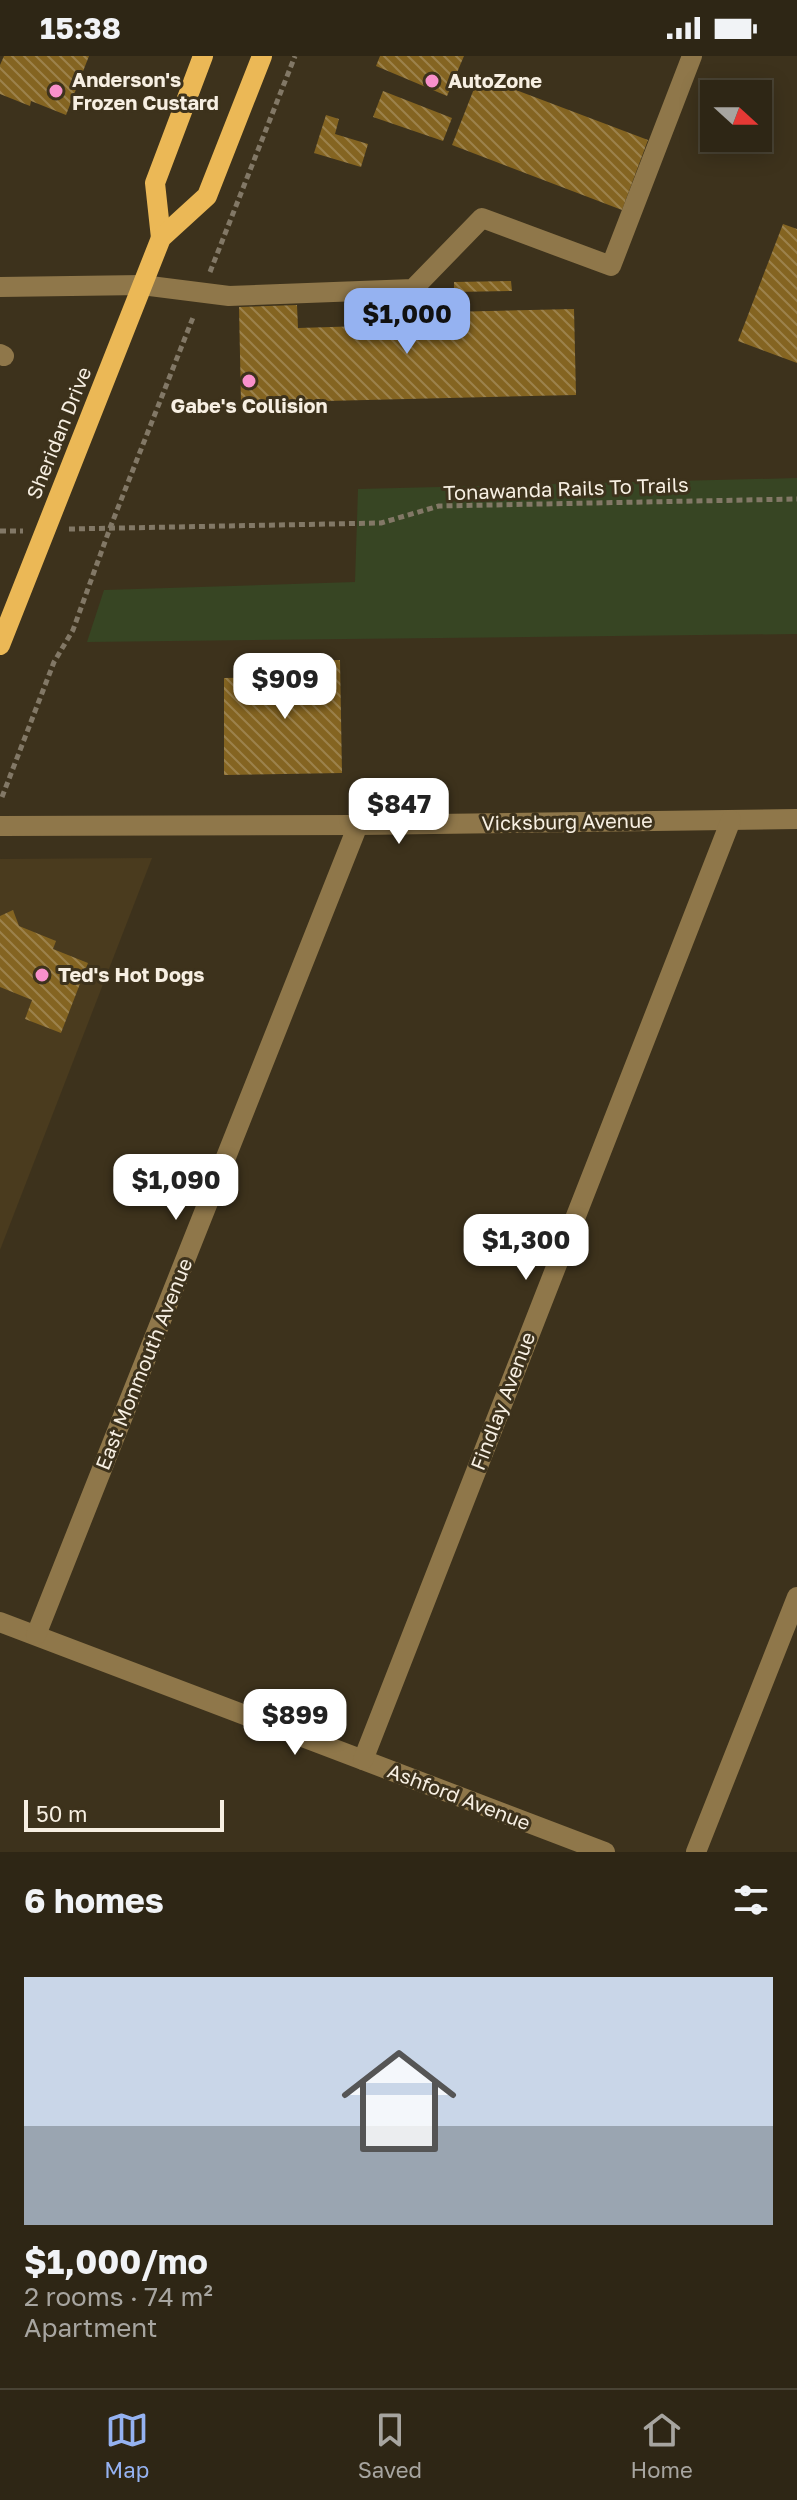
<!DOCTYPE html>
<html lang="en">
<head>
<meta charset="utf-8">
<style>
  :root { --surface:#2e2615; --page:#3a3222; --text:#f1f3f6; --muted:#a7a5a0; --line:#494334; --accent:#95b2f1 }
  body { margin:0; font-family:"Golos Text",sans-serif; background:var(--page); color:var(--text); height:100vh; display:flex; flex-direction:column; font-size:30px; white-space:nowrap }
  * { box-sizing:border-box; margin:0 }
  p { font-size:26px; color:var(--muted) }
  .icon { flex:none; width:44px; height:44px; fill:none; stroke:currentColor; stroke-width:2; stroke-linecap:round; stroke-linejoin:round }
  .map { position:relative; height:1796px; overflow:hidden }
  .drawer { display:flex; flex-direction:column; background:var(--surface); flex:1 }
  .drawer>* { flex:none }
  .needle { width:52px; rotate:111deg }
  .buttons { position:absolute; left:700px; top:24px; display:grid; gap:16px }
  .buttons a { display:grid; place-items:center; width:72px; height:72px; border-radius:0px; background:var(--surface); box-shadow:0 4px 20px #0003,0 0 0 2px var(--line); font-size:40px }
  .scale { position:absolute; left:24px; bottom:20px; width:200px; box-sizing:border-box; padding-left:8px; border:4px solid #f7efe2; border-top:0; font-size:22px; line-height:28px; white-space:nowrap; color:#f7efe2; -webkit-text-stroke:6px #3d321c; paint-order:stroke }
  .price { position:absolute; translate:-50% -68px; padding:0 18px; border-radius:16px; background:#fff; color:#222; font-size:26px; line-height:52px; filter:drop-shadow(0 2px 4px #0008) }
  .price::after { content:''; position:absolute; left:50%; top:48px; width:24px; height:18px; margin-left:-12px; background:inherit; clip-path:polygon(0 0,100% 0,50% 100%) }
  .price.active { background:var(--accent); color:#111 }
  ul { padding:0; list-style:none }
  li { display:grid; align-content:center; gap:16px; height:424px; padding:0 24px }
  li+li { border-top:2px solid var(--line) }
  li span { display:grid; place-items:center; height:248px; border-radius:0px; color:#555 }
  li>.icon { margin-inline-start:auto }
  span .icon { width:144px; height:144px; fill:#fffc; stroke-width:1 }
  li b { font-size:34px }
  h2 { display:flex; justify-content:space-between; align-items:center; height:96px; padding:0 24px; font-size:34px }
  .status { display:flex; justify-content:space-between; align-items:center; height:56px; padding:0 40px; background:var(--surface); direction:ltr }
  .status svg { height:22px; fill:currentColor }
  .menu { display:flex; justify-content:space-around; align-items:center; height:112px; border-top:2px solid var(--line); background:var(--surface); font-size:22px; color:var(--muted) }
  .menu a { display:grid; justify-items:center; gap:4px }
  .menu .active { color:var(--accent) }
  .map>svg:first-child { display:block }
</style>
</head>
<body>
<div class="status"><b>15:38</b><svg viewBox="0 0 49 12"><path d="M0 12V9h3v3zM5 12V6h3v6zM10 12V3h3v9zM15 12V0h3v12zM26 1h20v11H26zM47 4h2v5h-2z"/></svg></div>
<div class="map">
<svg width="797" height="1796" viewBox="0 0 797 1796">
  <defs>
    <pattern id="building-back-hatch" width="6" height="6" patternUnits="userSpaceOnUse" patternTransform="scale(2)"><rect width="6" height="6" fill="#846421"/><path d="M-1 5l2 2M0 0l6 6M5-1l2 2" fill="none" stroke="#9c824c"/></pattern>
  </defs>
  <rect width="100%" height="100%" fill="#3d321c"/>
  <path fill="#4a3b1e" d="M152 802 0 1194V803Z"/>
  <path fill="#374523" d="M797 422V578L87 586 104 534 355 526 358 433Z"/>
  <g fill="url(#building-back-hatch)">
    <path d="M4 0H89L66 59 31 45 30 50 0 38V9Z"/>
    <path d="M380 0H464L447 40 376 10Z"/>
    <path d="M479 20 648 84 622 154 452 89Z"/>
    <path d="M383 35 452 62 443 85 373 61Z"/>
    <path d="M326 59 339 63 335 78 368 88 361 111 314 97Z"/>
    <path d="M783 168 797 173V307L738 285Z"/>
    <path d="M511 225 512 235 454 236V226Z"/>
    <path d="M297 249 298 272 364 270 363 258 574 253 576 339 241 347 239 251Z"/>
    <path d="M340 604 342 717 224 719V622L280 621V605Z"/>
    <path d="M13 854 19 870 56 885 53 893 88 907 61 977 25 963 32 944 0 931V860Z"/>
  </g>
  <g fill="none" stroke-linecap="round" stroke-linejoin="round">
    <g stroke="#827866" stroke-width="5" stroke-dasharray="6 4" stroke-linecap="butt">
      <path d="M210 216 295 0"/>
      <path d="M69 473 381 467 439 450 797 443"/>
      <path d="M0 475H23"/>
      <path d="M2 741 54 606 73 574 110 472 194 259"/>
    </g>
    <g stroke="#8f774a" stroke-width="20">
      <path d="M0 231 142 229 229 240 413 233 482 162 611 210 692 0"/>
      <path d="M0 298 4 300"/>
      <path d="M0 770 358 769 797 763"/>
      <path d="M0 1566 605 1796"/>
      <path d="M36 1579 358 769"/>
      <path d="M363 1704 731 764"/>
      <path d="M696 1796 797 1541"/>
    </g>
    <g stroke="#ebb856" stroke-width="20">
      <path d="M161 182 155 127 203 0"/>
      <path d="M0 589 161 182 207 140 262 0"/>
    </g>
  </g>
  <g fill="#f890cb" stroke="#3d321c" stroke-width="3">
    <circle cx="432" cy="25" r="8"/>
    <circle cx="56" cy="35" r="8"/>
    <circle cx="249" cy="325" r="8"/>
    <circle cx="42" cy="919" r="8"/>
  </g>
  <g text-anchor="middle" stroke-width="6" stroke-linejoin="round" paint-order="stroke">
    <g font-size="20" font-weight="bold" fill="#f7efe2" stroke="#3d321c" text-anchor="start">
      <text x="72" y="31">Anderson's<tspan x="72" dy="23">Frozen Custard</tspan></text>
      <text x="448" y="32">AutoZone</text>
      <text x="249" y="357" text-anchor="middle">Gabe's Collision</text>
      <text x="58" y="926">Ted's Hot Dogs</text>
    </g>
    <g font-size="20" fill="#f7efe2" stroke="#3d321c">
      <text transform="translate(59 377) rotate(-68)" y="7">Sheridan Drive</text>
      <text transform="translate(566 433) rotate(-2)" y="7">Tonawanda Rails To Trails</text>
      <text transform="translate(567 766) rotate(-1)" y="7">Vicksburg Avenue</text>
      <text transform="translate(144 1308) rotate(-68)" y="7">East Monmouth Avenue</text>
      <text transform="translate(503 1345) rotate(-69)" y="7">Findlay Avenue</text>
      <text transform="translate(459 1741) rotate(21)" y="7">Ashford Avenue</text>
    </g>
  </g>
</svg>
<div class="buttons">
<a><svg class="needle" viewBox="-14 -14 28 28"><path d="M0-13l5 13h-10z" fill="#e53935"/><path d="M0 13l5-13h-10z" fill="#a7a5a0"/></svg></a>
</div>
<div class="scale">50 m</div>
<b class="price active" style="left:407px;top:300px">$1,000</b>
<b class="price" style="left:285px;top:665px">$909</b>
<b class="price" style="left:399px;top:790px">$847</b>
<b class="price" style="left:176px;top:1166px">$1,090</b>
<b class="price" style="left:526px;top:1226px">$1,300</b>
<b class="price" style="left:295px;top:1701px">$899</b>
</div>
<section class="drawer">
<h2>6 homes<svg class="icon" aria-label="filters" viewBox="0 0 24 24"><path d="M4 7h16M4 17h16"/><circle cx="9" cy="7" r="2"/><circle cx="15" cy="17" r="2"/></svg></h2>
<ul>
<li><span style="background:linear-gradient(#c9d6e8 60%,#9aa5b1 0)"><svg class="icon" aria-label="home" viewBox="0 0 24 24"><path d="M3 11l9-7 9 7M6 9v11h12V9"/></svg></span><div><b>$1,000/mo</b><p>2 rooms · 74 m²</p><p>Apartment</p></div></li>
</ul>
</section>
<nav class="menu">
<a class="active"><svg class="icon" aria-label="map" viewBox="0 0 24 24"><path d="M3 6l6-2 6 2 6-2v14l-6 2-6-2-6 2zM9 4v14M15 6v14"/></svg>Map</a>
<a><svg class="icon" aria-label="saved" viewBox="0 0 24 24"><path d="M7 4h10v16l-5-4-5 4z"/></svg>Saved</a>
<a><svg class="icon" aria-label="home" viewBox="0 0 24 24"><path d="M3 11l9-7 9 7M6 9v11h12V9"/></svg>Home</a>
</nav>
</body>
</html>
